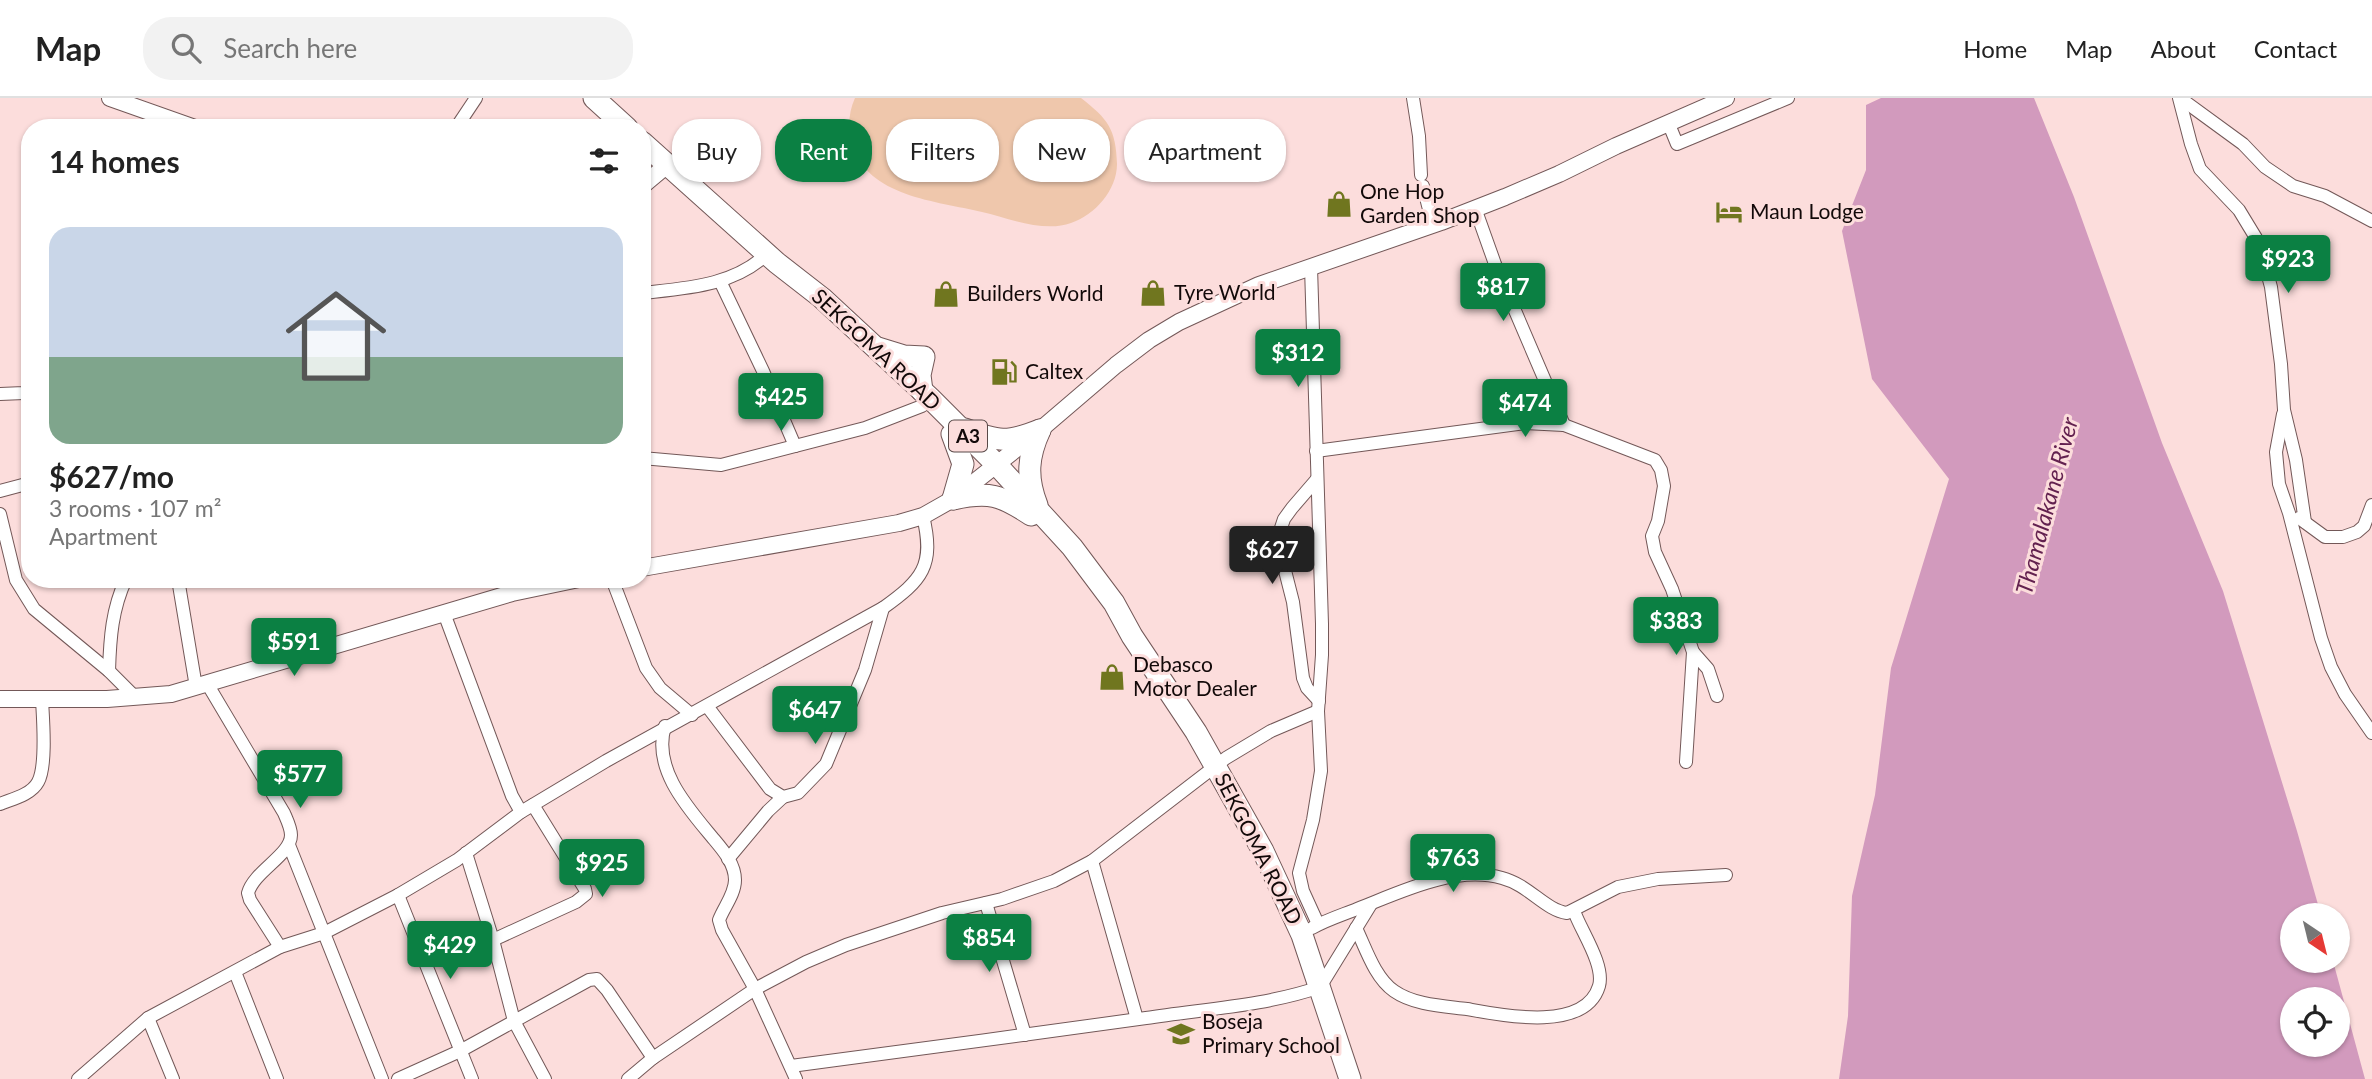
<!DOCTYPE html>
<html lang="en">
<head>
<meta charset="utf-8">
<style>
  :root { --surface:#fff; --page:#f2f2f2; --text:#222; --muted:#767676; --line:#e0e0e0; --accent:#0b8043 }
  body { margin:0; font-family:Lato,sans-serif; background:var(--page); color:var(--text); height:100vh; display:flex; flex-direction:column; font-size:26px; white-space:nowrap }
  * { box-sizing:border-box; margin:0 }
  p { font-size:23px; color:var(--muted) }
  .icon { flex:none; width:38px; height:38px; fill:none; stroke:currentColor; stroke-width:2; stroke-linecap:round; stroke-linejoin:round }
  .map { position:relative; flex:1; overflow:hidden }
  .side { position:absolute; left:21px; top:21px; width:630px; height:469px; display:flex; flex-direction:column; background:var(--surface); border-radius:28px; box-shadow:0 2px 5px #0004 }
  .side>* { flex:none }
  .banner { position:absolute; left:672px; top:21px; width:665px; height:63px; display:flex; gap:14px }
  .needle { width:46px; rotate:145deg }
  .fabs { position:absolute; left:2280px; top:805px; display:grid; gap:14px }
  .fabs a { display:grid; place-items:center; width:70px; height:70px; border-radius:50%; background:var(--surface); box-shadow:0 2px 5px #0004; font-size:35px }
  .price { position:absolute; translate:-50% -60px; padding:0 16px; border-radius:7px; background:var(--accent); color:#fff; font-size:23px; line-height:46px; filter:drop-shadow(0 2px 4px #0008) }
  .price::after { content:''; position:absolute; left:50%; top:42px; width:21px; height:16px; margin-left:-10px; background:inherit; clip-path:polygon(0 0,100% 0,50% 100%) }
  .price.active { background:#222; color:#fff }
  ul { padding:0; list-style:none }
  li { display:grid; align-content:center; gap:14px; height:371px; padding:0 28px }
  li span { display:grid; place-items:center; height:217px; border-radius:21px; color:#555 }
  li>.icon { margin-inline-start:auto }
  span .icon { width:126px; height:126px; fill:#fffc; stroke-width:1 }
  li b { font-size:30px }
  h2 { display:flex; justify-content:space-between; align-items:center; height:84px; padding:0 28px; font-size:30px }
  .chip { padding:0 24px; border-radius:28px; background:var(--surface); box-shadow:0 2px 5px #0004; font-size:24px; line-height:63px }
  .chip.active { background:var(--accent); color:#fff }
  header { display:flex; align-items:center; gap:42px; box-sizing:border-box; height:98px; padding:0 35px; background:var(--surface); border-bottom:2px solid var(--line) }
  header strong { font-size:33px }
  nav { display:flex; gap:38px; margin-inline-start:auto; font-size:24px }
  .search { width:490px; height:63px; background:var(--page); display:flex; align-items:center; gap:18px; box-sizing:border-box; padding:0 24px; border-radius:28px; color:var(--muted); font-size:26px }
  .map>svg:first-child { display:block }
</style>
</head>
<body>
<header>
<strong>Map</strong>
<div class="search"><svg class="icon" aria-label="search" viewBox="0 0 24 24"><circle cx="10" cy="10" r="6"/><path d="M15 15l6 6"/></svg>Search here</div>
<nav><a>Home</a><a>Map</a><a>About</a><a>Contact</a></nav>
</header>
<div class="map">
<svg width="2372" height="981" viewBox="0 0 2372 981">
  <rect width="100%" height="100%" fill="#fcdddc"/>
  <path fill="#efc7ac" d="M855 0H1081C1108 21 1116 31 1117 66 1117 92 1095 117 1071 125 1044 135 1008 120 982 114 937 103 867 99 852 46 848 31 848 15 855 0Z"/>
  <path fill="#d29abd" fill-rule="evenodd" d="M1881 0H2034L2074 99 2162 345 2223 493 2297 733 2321 817H2292V863H2333L2365 981H1839L1848 918 1852 798 1875 697 1891 570 1949 381 1872 281 1842 133 1866 72V7ZM2292 901H2338V947H2292Z"/>
  <g fill="none" stroke-linecap="round" stroke-linejoin="round">
    <defs>
      <g id="street">
        <path d="M1413 0 1419 38 1421 77"/>
        <path d="M2179 0 2191 46 2200 71 2239 112 2256 140 2264 163 2271 189 2281 266 2284 312 2296 362 2305 424"/>
        <path d="M2180 0 2243 46 2265 69 2293 88 2325 98 2372 123"/>
        <path d="M1668 24 1677 46 1788 0"/>
        <path d="M456 30 476 0"/>
        <path d="M1423 88 1433 127"/>
        <path d="M1475 110 1495 166 1564 327"/>
        <path d="M1311 169 1322 526V557L1318 613 1321 673 1313 722 1299 775 1303 793 1318 826"/>
        <path d="M720 183 763 273 795 348"/>
        <path d="M642 195C687 190 733 188 767 156"/>
        <path d="M0 296 24 295 30 291"/>
        <path d="M2283 316 2276 354 2279 386 2289 415 2321 540 2331 569 2345 596 2372 635"/>
        <path d="M1316 353 1525 325 1564 327 1655 362 1661 372 1664 388 1658 423 1652 438 1655 454 1672 491 1693 554 1686 664"/>
        <path d="M642 360 721 367 865 330 922 308"/>
        <path d="M1317 381 1292 410 1284 421 1280 433V453L1293 504 1303 580 1307 590 1319 603"/>
        <path d="M0 393 30 385"/>
        <path d="M0 416 16 482 34 511 109 573 136 600"/>
        <path d="M2299 420 2325 439H2343L2357 434 2364 428 2372 407"/>
        <path d="M178 481 196 589"/>
        <path d="M612 481 646 570 660 590 692 617"/>
        <path d="M444 515 512 698 521 714"/>
        <path d="M1693 554 1708 571 1717 598"/>
        <path d="M109 573C110 540 112 511 126 481"/>
        <path d="M208 587 284 715C287 722 291 730 291 737 291 757 254 773 248 795L250 802 280 849"/>
        <path d="M707 608 770 691 783 699 798 695 826 666 865 572 883 510"/>
        <path d="M665 628C652 670 687 709 712 739 722 751 735 765 735 782 735 796 724 809 719 822L722 832 755 891 796 981"/>
        <path d="M0 706C12 701 31 697 38 684 47 668 43 621 42 602"/>
        <path d="M289 747 382 981"/>
        <path d="M466 755 493 842 514 923 545 981"/>
        <path d="M728 761 768 713 783 699"/>
        <path d="M1092 763 1137 921"/>
        <path d="M398 797 472 981"/>
        <path d="M986 805 1025 937"/>
        <path d="M1312 830C1326 822 1342 817 1357 811 1401 794 1454 767 1502 780 1529 787 1545 812 1567 815L1618 789 1658 781 1726 777"/>
        <path d="M1356 830C1366 851 1375 880 1394 893 1414 907 1443 908 1467 911 1500 917 1585 935 1599 888 1605 867 1581 833 1574 813"/>
        <path d="M493 842 576 804 586 796 585 791 533 707"/>
        <path d="M235 874 277 981"/>
        <path d="M148 920 173 981"/>
        <path d="M791 968C909 952 1028 937 1146 920 1204 911 1265 908 1320 889L1371 806"/>
        <path d="M78 981 148 920 280 849 324 835 398 797 457 762 521 714 606 663 883 510C922 482 935 468 923 418"/>
        <path d="M398 981 460 953 589 882 597 881 607 892 653 960"/>
        <path d="M628 981 653 960 755 891 806 864 846 847 942 815 1002 801 1054 783 1092 763 1226 660 1271 633 1318 613"/>
      </g>
      <g id="secondary">
        <path d="M110 0 195 30"/>
        <path d="M642 88 667 67"/>
        <path d="M642 470 899 425 923 418 953 401 1040 332 1116 267 1149 242 1179 224 1259 187 1441 124 1505 99 1559 76 1616 48 1726 0"/>
        <path d="M0 601H107L171 596 512 495 579 481"/>
      </g>
      <g id="highway">
        <path d="M594 0 627 30"/>
        <path d="M642 44 777 165 822 200 930 300 996 366 1072 449 1114 505 1132 538 1196 634 1263 753 1302 837 1350 981"/>
        <path d="M878 250 904 258 924 259 920 277 922 293"/>
        <path d="M965 331C999 344 1007 345 1040 332"/>
        <path d="M952 336 963 366 953 401"/>
        <path d="M953 401C989 393 1001 397 1031 417"/>
        <path d="M1037 407C1026 379 1028 358 1040 332"/>
      </g>
    </defs>
    <use href="#street" stroke="#735858" stroke-width="14"/>
    <use href="#secondary" stroke="#735858" stroke-width="18"/>
    <use href="#highway" stroke="#735858" stroke-width="23"/>
    <use href="#street" stroke="#fff" stroke-width="12"/>
    <use href="#secondary" stroke="#fff" stroke-width="16"/>
    <use href="#highway" stroke="#fff" stroke-width="21"/>
  </g>
  <defs>
    <symbol id="shop-bare" viewBox="-9 -9 18 18"><path d="M-5-2.5h2.3a2.7 3.5 0 0 1 5.4 0H5L5.5 6h-11ZM-1.5-2.5h3a1.5 2.3 0 0 0-3 0Z" fill="#70761f" stroke="#fcdddc" stroke-width="2.5" paint-order="stroke"/></symbol>
    <symbol id="hotel-bare" viewBox="-9 -9 18 18"><path d="M-6-4.5h1.5V1H6V5H4.5V3h-9V5H-6ZM-4 0a1.8 1.8 0 1 1 3.6 0ZM.5 0V-2.5h3Q6-2.5 6 0Z" fill="#70761f" stroke="#fcdddc" stroke-width="2.5" paint-order="stroke"/></symbol>
    <symbol id="fuel-bare" viewBox="-9 -9 18 18"><path d="M-5.5-6h7V0h2V4h1.3V-2.5L3-4.5l.8-.8L6-3V5H2.5V1h-1V6h-7ZM-4.2-4.7v3.2H.2V-4.7Z" fill="#70761f" stroke="#fcdddc" stroke-width="2.5" paint-order="stroke"/></symbol>
    <symbol id="school-bare" viewBox="-9 -9 18 18"><path d="M0-5L7-2L0 1L-7-2ZM-4 1L0 2.5L4 1V4Q0 6-4 4Z" fill="#70761f" stroke="#fcdddc" stroke-width="2.5" paint-order="stroke"/></symbol>
  </defs>
  <g fill-rule="evenodd">
    <use href="#shop-bare" x="1320" y="87" width="38" height="38"/>
    <use href="#hotel-bare" x="1710" y="95" width="38" height="38"/>
    <use href="#shop-bare" x="1134" y="176" width="38" height="38"/>
    <use href="#shop-bare" x="927" y="177" width="38" height="38"/>
    <use href="#fuel-bare" x="985" y="255" width="38" height="38"/>
    <use href="#shop-bare" x="1093" y="560" width="38" height="38"/>
    <use href="#school-bare" x="1162" y="917" width="38" height="38"/>
  </g>
  <g text-anchor="middle" stroke-width="6" stroke-linejoin="round" paint-order="stroke">
    <rect fill="#fcdddc" stroke="#584948" stroke-width="2" x="949" y="322.5" width="38" height="31" rx="5"/>
    <g font-size="19" font-weight="bold" fill="#120909">
      <text x="968" y="345">A3</text>
    </g>
    <g font-size="21" fill="#120909" stroke="#fcdddc" text-anchor="start">
      <text x="1360" y="101">One Hop<tspan x="1360" dy="24">Garden Shop</tspan></text>
      <text x="1750" y="121">Maun Lodge</text>
      <text x="1174" y="202">Tyre World</text>
      <text x="967" y="203">Builders World</text>
      <text x="1025" y="281">Caltex</text>
      <text x="1133" y="574">Debasco<tspan x="1133" dy="24">Motor Dealer</tspan></text>
      <text x="1202" y="931">Boseja<tspan x="1202" dy="24">Primary School</tspan></text>
    </g>
    <g font-size="21" fill="#120909" stroke="#fcdddc">
      <text transform="translate(876 252) rotate(43)" y="7">SEKGOMA ROAD</text>
      <text transform="translate(1258 751) rotate(63)" y="7">SEKGOMA ROAD</text>
    </g>
    <g font-size="23" font-style="italic" fill="#63214f" stroke="#fcdddc">
      <text transform="translate(2047 408) rotate(-75)" y="8">Thamalakane River</text>
    </g>
  </g>
</svg>
<div class="fabs">
<a><svg class="needle" viewBox="-14 -14 28 28"><path d="M0-13l5 13h-10z" fill="#e53935"/><path d="M0 13l5-13h-10z" fill="#767676"/></svg></a>
<a><svg class="icon" aria-label="locate" viewBox="0 0 24 24"><circle cx="12" cy="12" r="6"/><path d="M12 2v4M12 18v4M2 12h4M18 12h4"/></svg></a>
</div>
<b class="price" style="left:2288px;top:197px">$923</b>
<b class="price" style="left:1503px;top:225px">$817</b>
<b class="price" style="left:1298px;top:291px">$312</b>
<b class="price" style="left:781px;top:335px">$425</b>
<b class="price" style="left:1525px;top:341px">$474</b>
<b class="price active" style="left:1272px;top:488px">$627</b>
<b class="price" style="left:1676px;top:559px">$383</b>
<b class="price" style="left:294px;top:580px">$591</b>
<b class="price" style="left:815px;top:648px">$647</b>
<b class="price" style="left:300px;top:712px">$577</b>
<b class="price" style="left:1453px;top:796px">$763</b>
<b class="price" style="left:602px;top:801px">$925</b>
<b class="price" style="left:989px;top:876px">$854</b>
<b class="price" style="left:450px;top:883px">$429</b>
<div class="banner">
<a class="chip">Buy</a>
<a class="chip active">Rent</a>
<a class="chip">Filters</a>
<a class="chip">New</a>
<a class="chip">Apartment</a>
</div>
<section class="side">
<h2>14 homes<svg class="icon" aria-label="filters" viewBox="0 0 24 24"><path d="M4 7h16M4 17h16"/><circle cx="9" cy="7" r="2"/><circle cx="15" cy="17" r="2"/></svg></h2>
<ul>
<li><span style="background:linear-gradient(#c9d6e8 60%,#7fa58c 0)"><svg class="icon" aria-label="home" viewBox="0 0 24 24"><path d="M3 11l9-7 9 7M6 9v11h12V9"/></svg></span><div><b>$627/mo</b><p>3 rooms · 107 m²</p><p>Apartment</p></div></li>
</ul>
</section>
</div>
</body>
</html>
